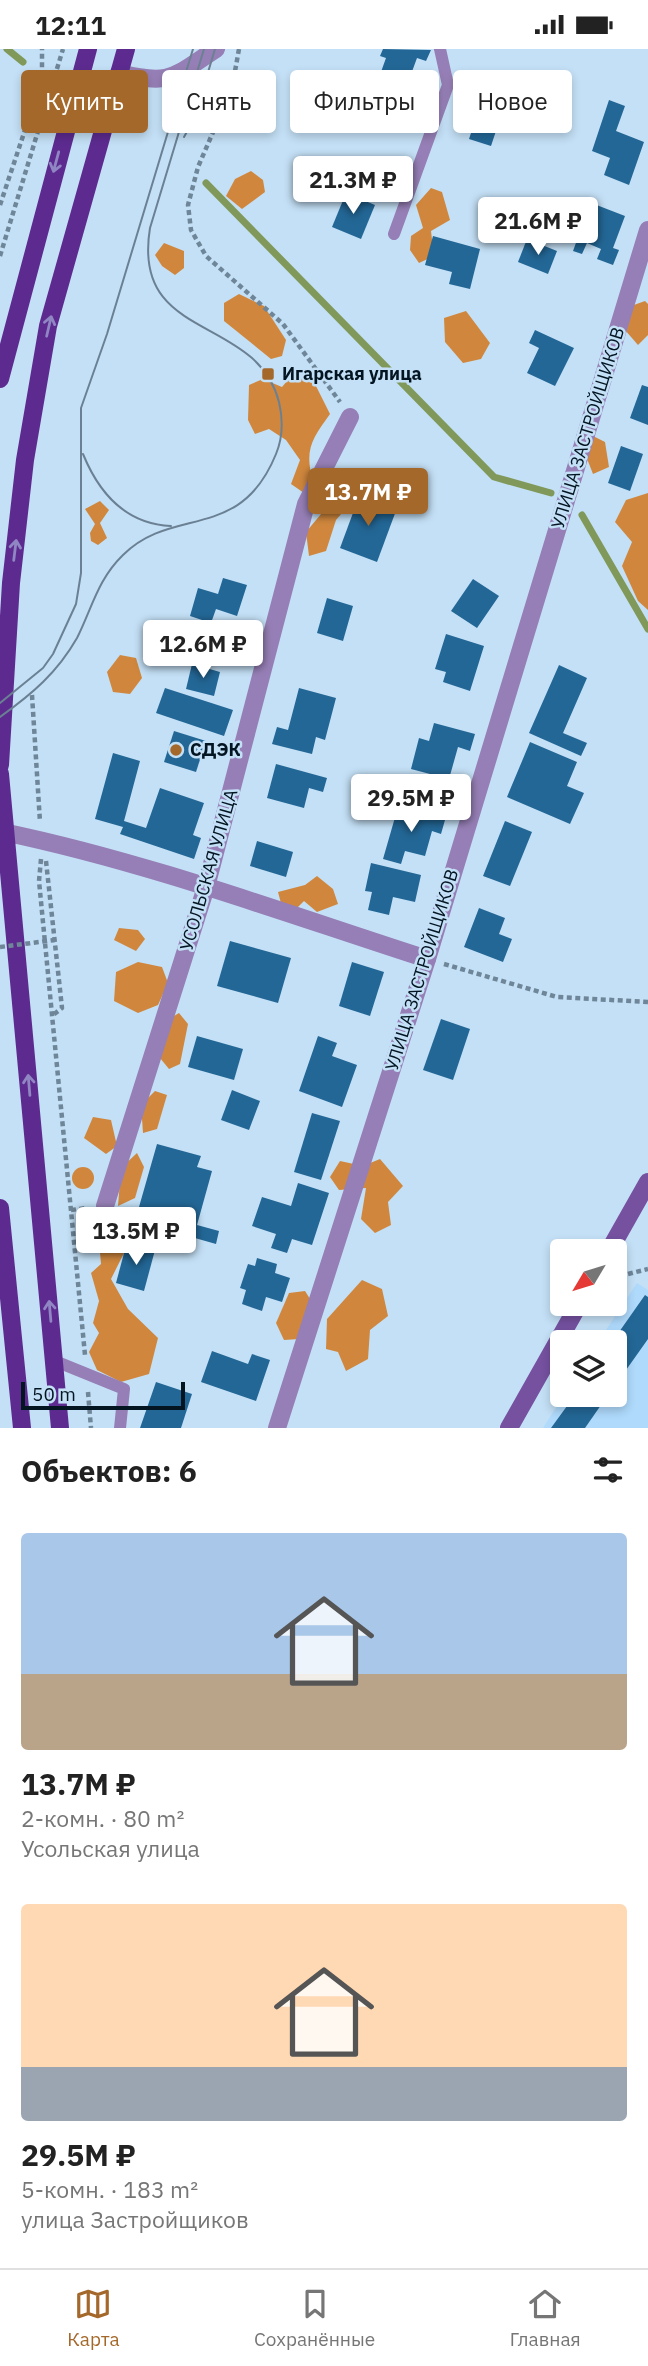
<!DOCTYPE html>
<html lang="ru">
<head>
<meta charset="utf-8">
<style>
  :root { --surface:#fff; --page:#f2f2f2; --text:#222; --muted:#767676; --line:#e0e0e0; --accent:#a4682b }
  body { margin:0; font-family:"IBM Plex Sans",sans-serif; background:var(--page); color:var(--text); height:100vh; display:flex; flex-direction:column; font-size:26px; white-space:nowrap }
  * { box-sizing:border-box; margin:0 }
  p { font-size:23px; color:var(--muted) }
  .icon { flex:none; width:38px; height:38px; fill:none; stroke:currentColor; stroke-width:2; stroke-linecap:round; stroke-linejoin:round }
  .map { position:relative; height:1379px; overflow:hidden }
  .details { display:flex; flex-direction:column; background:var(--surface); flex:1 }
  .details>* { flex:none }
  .top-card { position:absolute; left:21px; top:21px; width:607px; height:63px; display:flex; gap:14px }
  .needle { width:46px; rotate:232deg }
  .fabs { position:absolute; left:550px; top:1190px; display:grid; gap:14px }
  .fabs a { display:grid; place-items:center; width:77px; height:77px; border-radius:7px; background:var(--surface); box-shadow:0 4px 10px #0003; font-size:35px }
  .scale { position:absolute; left:21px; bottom:18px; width:164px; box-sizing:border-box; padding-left:7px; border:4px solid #041522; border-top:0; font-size:19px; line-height:24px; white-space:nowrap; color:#041522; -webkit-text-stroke:5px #c4e0f6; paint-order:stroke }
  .price { position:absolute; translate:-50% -60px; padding:0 16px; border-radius:7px; background:#fff; color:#222; font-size:23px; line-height:46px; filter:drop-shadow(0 2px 4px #0008) }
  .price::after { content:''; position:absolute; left:50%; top:42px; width:21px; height:16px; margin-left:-10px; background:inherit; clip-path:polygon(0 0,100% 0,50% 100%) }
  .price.active { background:var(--accent); color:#fff }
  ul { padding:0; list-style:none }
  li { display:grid; align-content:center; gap:14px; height:371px; padding:0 21px }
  li span { display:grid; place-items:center; height:217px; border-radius:7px; color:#555 }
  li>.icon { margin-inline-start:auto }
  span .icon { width:126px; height:126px; fill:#fffc; stroke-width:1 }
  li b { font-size:30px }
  h2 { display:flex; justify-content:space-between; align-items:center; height:84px; padding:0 21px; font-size:30px }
  .pill { padding:0 24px; border-radius:7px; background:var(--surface); box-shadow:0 4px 10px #0003; font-size:24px; line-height:63px }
  .pill.active { background:var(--accent); color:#fff }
  .status { display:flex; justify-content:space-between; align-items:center; height:49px; padding:0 35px; background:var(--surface); direction:ltr }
  .status svg { height:19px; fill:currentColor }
  .tab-bar { display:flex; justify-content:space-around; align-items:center; height:98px; border-top:2px solid var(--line); background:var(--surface); font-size:19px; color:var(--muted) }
  .tab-bar a { display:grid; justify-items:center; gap:4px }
  .tab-bar .active { color:var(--accent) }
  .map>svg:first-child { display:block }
</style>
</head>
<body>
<div class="status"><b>12:11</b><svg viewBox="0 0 49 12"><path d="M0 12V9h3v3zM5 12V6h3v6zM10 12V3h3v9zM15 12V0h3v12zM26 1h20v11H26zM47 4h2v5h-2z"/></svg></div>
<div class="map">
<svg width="648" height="1379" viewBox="0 0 648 1379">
  <rect width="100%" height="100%" fill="#c4e0f6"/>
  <path fill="#afdafc" d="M637 1234 648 1241V1379H543L564 1346H614V1293H598Z"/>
  <g fill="#d0873d">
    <path d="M251 122 263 131 265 143 242 160 226 147 235 130Z"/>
    <path d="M431 139 442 143 450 171 431 182 434 207 419 214 410 201 411 187 423 179 416 156Z"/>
    <path d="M164 194 184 202V219L175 226 162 217 155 206Z"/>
    <path d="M239 245 264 257 286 291 282 307 271 310 224 272V254Z"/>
    <path d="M645 252 648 255V286L638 296 625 281 631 257Z"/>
    <path d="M466 262 490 294 481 310 463 314 445 293 444 269Z"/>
    <path d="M292 326 315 335 330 365C312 390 304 401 313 432L304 444 291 435 300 411 286 391 269 380 255 385 248 371 249 336 263 330 282 338Z"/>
    <path d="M591 386 605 393 609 418 593 425 584 402Z"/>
    <path d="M348 433V457L336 471 326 502 309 507 306 483 327 458 326 436Z"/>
    <path d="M648 444V561L638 552 622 517 632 493 615 473 626 451Z"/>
    <path d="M100 452 109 461 100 474 107 489 98 496 91 492 90 484 95 475 85 460Z"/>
    <path d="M120 606 136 609 142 629 130 645 113 643 107 623Z"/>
    <path d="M317 827 333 840 338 855 317 863 304 852 296 860 282 858 278 843 305 836Z"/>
    <path d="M119 879 138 881 145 890 136 902 114 891Z"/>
    <path d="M138 913 162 918 168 934 158 956 138 964 114 952 116 923Z"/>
    <path d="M179 964 188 975 180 1015 169 1020 160 1009 169 970Z"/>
    <path d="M155 1042 167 1046 157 1080 143 1084 141 1056Z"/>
    <path d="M93 1068 111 1071 117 1097 106 1105 84 1089Z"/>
    <path d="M137 1104 144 1118 135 1149 118 1157 121 1119Z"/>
    <path d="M380 1110 403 1137 388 1153 391 1176 375 1184 361 1170 366 1139 339 1141 330 1128 340 1112 363 1117Z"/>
    <circle cx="83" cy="1129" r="11"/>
    <path d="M113 1186 125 1202 111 1230 128 1260 158 1289 149 1325 121 1333 97 1321 89 1303 99 1284 93 1274 99 1252 91 1224 101 1215 99 1191Z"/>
    <path d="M362 1231 382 1240 388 1267 370 1281 368 1310 346 1322 338 1303 326 1300 327 1270Z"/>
    <path d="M305 1242 312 1253 299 1290 284 1291 276 1274 289 1244Z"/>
  </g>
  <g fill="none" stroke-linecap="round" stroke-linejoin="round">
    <g stroke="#80995a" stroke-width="7">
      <path d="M7 0 23 13"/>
      <path d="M206 134 494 428 551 444"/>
      <path d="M582 466 648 580"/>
    </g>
  </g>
  <g fill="#236796">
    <path d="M383 0 431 1 426 12 417 9 399 58 365 45 371 31 377 34 386 9 380 7Z"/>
    <path d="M484 45 506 52 491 97 469 90Z"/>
    <path d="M609 51 625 57 616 82 644 93 629 136 604 126 610 109 592 102Z"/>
    <path d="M346 144 375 156 361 190 332 178Z"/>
    <path d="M581 150 625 167 613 199 619 201 613 216 597 210 601 200 587 194 582 205 573 202 577 191 567 187Z"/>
    <path d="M433 187 480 200 470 240 449 235 452 223 425 216Z"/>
    <path d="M527 190 557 202 548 225 518 213Z"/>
    <path d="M535 281 574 299 555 337 527 324 539 299 529 294Z"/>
    <path d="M642 336 648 338V376L630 369Z"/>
    <path d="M621 397 643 405 630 442 608 434Z"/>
    <path d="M360 445 397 459 377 513 340 499Z"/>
    <path d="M223 529 247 536 237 567 216 560 211 574 190 567 198 539 218 545Z"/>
    <path d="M473 530 499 547 477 579 451 562Z"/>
    <path d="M327 549 353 557 343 592 317 584Z"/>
    <path d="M446 585 484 597 470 642 443 633 446 623 435 620Z"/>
    <path d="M192 615 220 623 214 647 186 640Z"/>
    <path d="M559 616 587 629 563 684 587 694 581 707 529 684Z"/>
    <path d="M165 639 233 661 224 687 156 664Z"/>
    <path d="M299 639 336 649 325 691 316 688 312 705 272 695 277 678 288 681Z"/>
    <path d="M434 674 475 685 470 702 458 698 449 730 411 720 419 689 429 692Z"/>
    <path d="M174 682 206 692 196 723 164 713Z"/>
    <path d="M530 693 577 713 567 737 584 744 570 775 507 748Z"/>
    <path d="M113 704 140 712 124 772 146 779 160 739 204 754 193 786 201 789 194 810 120 785 123 778 95 770Z"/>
    <path d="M276 715 327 729 323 743 309 739 304 759 267 749Z"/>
    <path d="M398 758 445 771 441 785 432 782 425 807 405 802 401 815 383 810Z"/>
    <path d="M505 772 532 783 510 837 483 827Z"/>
    <path d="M257 792 293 803 286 828 250 817Z"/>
    <path d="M371 814 421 826 415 853 393 848 389 866 368 861 372 843 365 842Z"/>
    <path d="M479 859 505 869 499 885 512 890 503 913 464 898Z"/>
    <path d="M230 892 291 909 278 954 217 937Z"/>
    <path d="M352 913 384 923 370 967 339 957Z"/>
    <path d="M441 970 470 980 453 1031 423 1021Z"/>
    <path d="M197 987 243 1000 234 1031 188 1018Z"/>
    <path d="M318 987 337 994 332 1007 357 1016 342 1058 299 1042Z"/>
    <path d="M232 1041 260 1052 249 1081 221 1071Z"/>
    <path d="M312 1064 340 1072 321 1131 294 1123Z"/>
    <path d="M157 1095 201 1107 197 1118 212 1122 197 1176 219 1182 216 1195 135 1172Z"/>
    <path d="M298 1134 329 1144 312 1196 292 1190 287 1204 271 1199 276 1185 252 1177 262 1148 291 1157Z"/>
    <path d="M127 1193 155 1201 144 1242 116 1234Z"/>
    <path d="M257 1209 277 1215 275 1224 290 1229 282 1253 266 1248 262 1262 242 1255 246 1241 240 1239 248 1215 255 1217Z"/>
    <path d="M645 1246 648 1248V1290L614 1338V1293H612Z"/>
    <path d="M212 1302 248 1315 252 1305 270 1311 256 1352 201 1333Z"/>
    <path d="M156 1333 192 1345 181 1379H140Z"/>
    <path d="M575 1346H608L585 1379H551Z"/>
  </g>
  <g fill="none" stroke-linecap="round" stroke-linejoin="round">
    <g stroke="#6f8698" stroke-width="4.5" stroke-dasharray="5 3.5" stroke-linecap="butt">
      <path d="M239 0 232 39 198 118 188 156 191 181 206 207 283 275 340 353"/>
      <path d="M0 156 42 30V0"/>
      <path d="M0 207 63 0"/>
      <path d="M32 646 40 773"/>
      <path d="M41 810 39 832 85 1306"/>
      <path d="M46 812 62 959 53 966"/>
      <path d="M444 915 557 948 648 953"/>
      <path d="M71 1161 87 1159"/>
      <path d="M628 1225 648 1220"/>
      <path d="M88 1343 91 1379"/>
    </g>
    <g stroke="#967fb6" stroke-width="12">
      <path d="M394 185 448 36 440 0"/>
      <path d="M55 1312 124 1340 120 1379"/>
    </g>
    <g stroke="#967fb6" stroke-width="18">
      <path d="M119 24C171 37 173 28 216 0"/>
      <path d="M3 783C147 813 287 865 427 910"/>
      <path d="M105 1157 206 838 306 455 350 368"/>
      <path d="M277 1379 427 910 648 181"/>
    </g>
    <g stroke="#7551a0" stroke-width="18">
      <path d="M609 1202 648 1133"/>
      <path d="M509 1379 579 1255"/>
    </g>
    <g stroke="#5d2b90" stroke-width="18">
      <path d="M0 330 88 0"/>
      <path d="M0 716 11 534 25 411 48 277 126 0"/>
      <path d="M0 725 60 1379"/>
      <path d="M0 1159 22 1379"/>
    </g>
    <g stroke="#6b8193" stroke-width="2">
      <path d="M184 88 194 70 215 0"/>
      <path d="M83 405C99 444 125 475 171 477"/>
      <path d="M0 654 43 619 53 605 76 555 81 524V359L107 285 193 0"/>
      <path d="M0 668C32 645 57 624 77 589 92 559 98 530 123 506 173 456 240 494 276 405 283 388 283 370 279 353 256 264 131 294 150 179L204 0"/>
    </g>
    <path stroke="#6f8698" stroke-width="4.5" stroke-dasharray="5 3.5" stroke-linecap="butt" d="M0 898 55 891"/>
  </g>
  <defs><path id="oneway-shaft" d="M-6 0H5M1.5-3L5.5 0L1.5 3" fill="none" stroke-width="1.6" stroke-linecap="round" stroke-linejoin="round" transform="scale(1.75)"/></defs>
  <g stroke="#9086c3">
    <use href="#oneway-shaft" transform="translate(56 113) rotate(105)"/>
    <use href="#oneway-shaft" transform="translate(49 277) rotate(-77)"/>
    <use href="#oneway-shaft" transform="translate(15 501) rotate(-83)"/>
    <use href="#oneway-shaft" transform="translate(29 1036) rotate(-95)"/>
    <use href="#oneway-shaft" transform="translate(50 1262) rotate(-95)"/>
  </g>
  <g fill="#a4682b" stroke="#c4e0f6" stroke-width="2.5">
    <rect x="261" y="318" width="14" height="14" rx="3.5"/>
    <circle cx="176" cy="701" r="7"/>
  </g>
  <g text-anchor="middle" stroke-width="5" stroke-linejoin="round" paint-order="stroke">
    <g font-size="18" font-weight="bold" fill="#041522" stroke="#c4e0f6" text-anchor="start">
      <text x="282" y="331">Игарская улица</text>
      <text x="190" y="707">СДЭК</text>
    </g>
    <g font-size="18" fill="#041522" stroke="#c4e0f6">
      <text transform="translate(588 379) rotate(-73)" y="6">УЛИЦА ЗАСТРОЙЩИКОВ</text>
      <text transform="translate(209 821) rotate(-74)" y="6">УСОЛЬСКАЯ УЛИЦА</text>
      <text transform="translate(422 921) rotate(-73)" y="6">УЛИЦА ЗАСТРОЙЩИКОВ</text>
    </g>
  </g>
</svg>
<div class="fabs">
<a><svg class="needle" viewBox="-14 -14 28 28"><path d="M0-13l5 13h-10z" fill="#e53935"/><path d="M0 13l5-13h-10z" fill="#767676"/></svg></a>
<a><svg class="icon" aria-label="layers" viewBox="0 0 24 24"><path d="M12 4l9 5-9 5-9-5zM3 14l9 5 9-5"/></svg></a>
</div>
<div class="scale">50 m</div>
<b class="price" style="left:353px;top:167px">21.3M ₽</b>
<b class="price" style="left:538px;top:208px">21.6M ₽</b>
<b class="price active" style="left:368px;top:479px">13.7M ₽</b>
<b class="price" style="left:203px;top:631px">12.6M ₽</b>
<b class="price" style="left:411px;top:785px">29.5M ₽</b>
<b class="price" style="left:136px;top:1218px">13.5M ₽</b>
<div class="top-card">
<a class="pill active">Купить</a>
<a class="pill">Снять</a>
<a class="pill">Фильтры</a>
<a class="pill">Новое</a>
</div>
</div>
<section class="details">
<h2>Объектов: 6<svg class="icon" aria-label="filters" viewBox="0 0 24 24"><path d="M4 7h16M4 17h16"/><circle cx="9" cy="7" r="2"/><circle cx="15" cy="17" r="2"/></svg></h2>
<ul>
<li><span style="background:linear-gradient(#a9c7e8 65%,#b9a48a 0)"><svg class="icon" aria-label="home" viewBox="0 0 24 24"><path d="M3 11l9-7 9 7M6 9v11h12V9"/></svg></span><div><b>13.7M ₽</b><p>2-комн. · 80 m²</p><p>Усольская улица</p></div></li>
<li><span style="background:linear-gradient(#ffd9b3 75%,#9aa5b1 0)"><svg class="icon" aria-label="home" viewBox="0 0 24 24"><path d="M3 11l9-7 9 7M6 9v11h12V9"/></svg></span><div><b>29.5M ₽</b><p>5-комн. · 183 m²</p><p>улица Застройщиков</p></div></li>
</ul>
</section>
<nav class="tab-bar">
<a class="active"><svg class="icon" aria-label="map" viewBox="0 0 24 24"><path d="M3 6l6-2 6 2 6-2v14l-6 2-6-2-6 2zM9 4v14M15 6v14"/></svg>Карта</a>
<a><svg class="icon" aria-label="saved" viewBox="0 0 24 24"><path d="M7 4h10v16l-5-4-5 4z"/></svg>Сохранённые</a>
<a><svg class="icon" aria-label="home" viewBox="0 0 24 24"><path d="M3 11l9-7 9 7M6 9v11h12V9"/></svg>Главная</a>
</nav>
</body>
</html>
